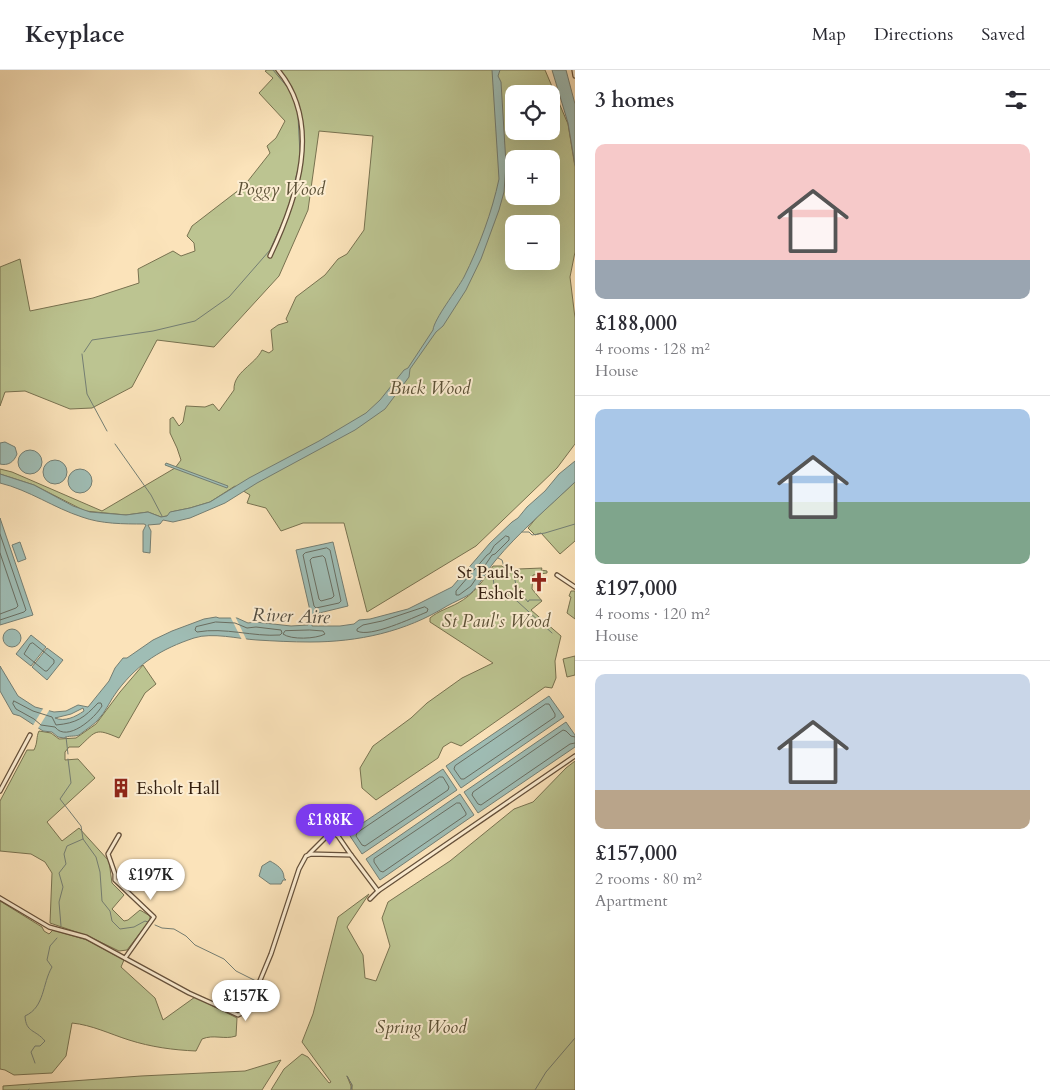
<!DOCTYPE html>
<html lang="en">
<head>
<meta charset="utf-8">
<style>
  :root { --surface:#fff; --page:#f7f7f7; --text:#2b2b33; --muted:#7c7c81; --line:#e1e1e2; --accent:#7c3aed }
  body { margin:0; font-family:Cardo,serif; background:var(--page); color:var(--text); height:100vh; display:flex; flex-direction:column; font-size:19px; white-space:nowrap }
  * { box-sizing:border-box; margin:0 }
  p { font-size:16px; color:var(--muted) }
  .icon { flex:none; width:28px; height:28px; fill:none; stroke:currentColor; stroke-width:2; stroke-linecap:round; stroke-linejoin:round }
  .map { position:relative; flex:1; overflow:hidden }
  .panel { display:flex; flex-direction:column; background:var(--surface); width:475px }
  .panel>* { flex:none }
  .fabs { position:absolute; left:505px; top:15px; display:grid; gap:10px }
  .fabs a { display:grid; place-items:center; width:55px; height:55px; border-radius:10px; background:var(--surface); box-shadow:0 5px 20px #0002; font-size:25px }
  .price { position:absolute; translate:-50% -42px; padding:0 11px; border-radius:18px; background:#fff; color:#222; font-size:16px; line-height:32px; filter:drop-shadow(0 1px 2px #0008) }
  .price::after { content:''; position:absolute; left:50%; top:30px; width:15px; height:11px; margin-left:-8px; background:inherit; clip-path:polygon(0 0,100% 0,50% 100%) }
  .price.on { background:var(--accent); color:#fff }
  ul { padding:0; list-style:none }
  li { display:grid; align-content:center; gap:10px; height:265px; padding:0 20px }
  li+li { border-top:1px solid var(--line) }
  li span { display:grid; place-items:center; height:155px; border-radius:10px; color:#555 }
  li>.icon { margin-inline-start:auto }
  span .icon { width:90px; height:90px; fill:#fffc; stroke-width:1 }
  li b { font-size:21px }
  h2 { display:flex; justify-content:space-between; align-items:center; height:60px; padding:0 20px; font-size:21px }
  header { display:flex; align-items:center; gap:30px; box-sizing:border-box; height:70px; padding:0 25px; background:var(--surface); border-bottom:1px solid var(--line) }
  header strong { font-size:24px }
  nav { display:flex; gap:28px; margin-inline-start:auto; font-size:18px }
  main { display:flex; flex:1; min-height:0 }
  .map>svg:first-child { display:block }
</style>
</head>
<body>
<header>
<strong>Keyplace</strong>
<nav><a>Map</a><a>Directions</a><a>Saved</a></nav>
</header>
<main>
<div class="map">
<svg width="575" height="1020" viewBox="0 0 575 1020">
  <rect width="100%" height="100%" fill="#fbe3ba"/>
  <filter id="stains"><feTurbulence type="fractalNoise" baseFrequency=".004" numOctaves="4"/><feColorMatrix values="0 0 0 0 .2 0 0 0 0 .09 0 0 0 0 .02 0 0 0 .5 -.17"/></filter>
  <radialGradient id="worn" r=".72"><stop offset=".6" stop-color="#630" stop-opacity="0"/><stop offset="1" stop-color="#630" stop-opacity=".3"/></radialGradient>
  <g fill="#bcc491" stroke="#787250" fill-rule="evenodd">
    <path d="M267 0H545L568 54 575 97V182L570 207 575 248V374L557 398 476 476 367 542 344 453H303L281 461 266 438 247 433 250 425 235 416 210 432 190 438 171 442 167 446 161 447 148 442 126 445 85 441 34 415 0 404V399L12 402 102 441 175 398 181 390 177 378 170 363V349L173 347 179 356 183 352 186 336 205 337 213 334 219 341 234 320C233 302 255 295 262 280L269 283 273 280 271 260 278 255 288 252 286 249 296 227 325 205 338 189 347 184 364 160 373 66 319 61 308 140 279 206 214 277 157 270 132 317 92 338 70 339 25 321 5 322 0 336V197L20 189 30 241 93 228 139 213 138 199 173 181 181 186 195 181 194 173 187 166 192 156 244 116 270 83 267 76 276 68 285 51 259 23 273 8 265 1ZM514 24H551V61H514ZM514 89H551V126H514ZM514 154H551V191H514Z"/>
    <path d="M575 412V471L560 484 541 463 535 465 528 458 537 447Z"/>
    <path d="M493 496H502L508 504 518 499 542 498 541 500 547 501V503L533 505 532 519 542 531 531 540 561 566 555 591 556 608 552 618 545 617 461 676 451 672 443 677 438 688 376 730 362 718 360 698 373 676 411 648 427 633 462 608 493 593 430 552V548C438 541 449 538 458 533 473 525 484 510 493 496Z"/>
    <path d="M571 521H575V549L567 543 571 527 569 526Z"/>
    <path d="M575 586V605L567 607 563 589Z"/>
    <path d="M143 595 156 614 145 623 119 668C95 658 97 660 79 677H69L65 682V690L78 689 95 708 47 752 62 771 79 758 109 791 112 813 124 825 112 839 124 851 128 850 140 840 150 846V850L127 880 119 881 88 866 50 853 52 803 45 792 31 784 0 781V731L27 680H34C38 672 36 667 39 661L51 663 59 669 76 668 96 654 120 622Z"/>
    <path d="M575 691V1020H352V1015L347 1006 351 1016V1020H271L284 999 302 984 308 987 329 1013 331 1012 302 972 313 944 338 847 369 824 347 857 363 885 365 908 376 911 390 876 382 848 388 832 450 791 514 739 533 732 566 698Z"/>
    <path d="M0 831 42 857 44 861 49 864 53 860 87 870 124 890 121 897 155 928 163 950 195 927 237 948 236 966C224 970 214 964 202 969L196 981C173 980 151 977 129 970 110 964 92 955 72 953L66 986 52 1003 14 1005 5 1000 0 999Z"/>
    <path d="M281 990 262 1020H3V1016L141 1006 245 1001Z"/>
  </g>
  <g fill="#9fbdb5" stroke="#747e73" fill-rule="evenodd">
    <path d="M492 0H500L498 6 501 12 506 94 504 122 499 140 481 189 466 220 443 256 436 262 410 299 409 307 385 339 355 360 257 413 225 433 190 448 173 452 163 450 160 454 148 455 151 461 150 483 143 482V461L146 455 144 454C124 454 101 454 82 447 54 438 29 420 0 413V404L34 415 73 436 90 442 126 445 148 442 161 447 167 446 170 442 190 438 210 432 249 408 319 371 366 343 380 330 404 300 408 298 433 260C434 249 457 220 464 207 479 177 492 142 499 109Z"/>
    <path d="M552 0H566L575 34V95L568 53Z"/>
    <path d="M5 372 15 377 17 384C14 392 8 396 0 394V373Z"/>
    <circle cx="30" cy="392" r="12"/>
    <circle cx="55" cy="402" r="12"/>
    <path d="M575 391V412C548 438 519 462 495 491 486 502 480 515 470 524 462 529 454 532 447 536 405 562 358 572 310 572 292 572 274 571 257 570 239 569 212 562 194 568 161 579 139 593 118 620 110 630 106 642 97 651 93 655 83 662 79 665 74 667 69 665 64 668L58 667 52 662 43 661 20 646 13 644 0 621V596L18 626 35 637 54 642 66 641 78 635 88 637 109 611 115 598 123 588H127L153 570 172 561 204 549 216 547 219 548H237L248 553 255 552 291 556 308 555 310 551 312 552V556H340L354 554 359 550 370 549 408 539 452 517 490 473 512 452 518 448 527 437 545 421 559 404ZM83 638 84 641C75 647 65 652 55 648L71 644Z"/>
    <path d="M166 393 228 416 227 418 165 395Z"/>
    <circle cx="80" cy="411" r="12"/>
    <path d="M0 448 33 545 0 555Z"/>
    <path d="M20 472 26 489 18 492 12 475Z"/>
    <path d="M333 472 348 536 311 545 296 480Z"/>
    <circle cx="12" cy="568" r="9"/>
    <path d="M31 565 46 577 31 596 16 584Z"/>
    <path d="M47 578 63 590 47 610 32 597Z"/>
    <path d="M549 626 564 647 461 718 446 696Z"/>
    <path d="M566 652 575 665V677L478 743 464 722Z"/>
    <path d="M443 699 457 720 362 784 348 763Z"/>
    <path d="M460 724 474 745 380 810 366 789Z"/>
    <path d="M331 736 339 755 329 760 328 758 333 755 327 738Z"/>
    <path d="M270 791C277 795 284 799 284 808L286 810H283L281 814H270L259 806 262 796Z"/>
  </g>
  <g fill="#fbe3ba">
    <path d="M230 546H235L247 571 242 570Z"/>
    <path d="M44 637 50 639 37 660 32 657Z"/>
  </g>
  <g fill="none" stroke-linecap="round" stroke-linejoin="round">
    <g stroke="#696e62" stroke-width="1">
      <path d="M0 464 26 540 24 542 0 550"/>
      <path d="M506 466 509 467V470L495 484 492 485 471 516 459 525H456V521L487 485 490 483 494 476Z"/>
      <path d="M327 478 330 480 341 531 339 533 316 538 314 536 303 485 305 483Z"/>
      <path d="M0 483 18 536 16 538 0 544"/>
      <path d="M323 486 325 488 334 526 332 528 321 531 319 529 310 490 312 488Z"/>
      <path d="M425 537 428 539 427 542C412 548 370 568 357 561V559L363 555 382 551Z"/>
      <path d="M216 552 235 553 247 558 256 557 281 560 282 563 280 565C253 567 225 557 197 562L195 560 196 557Z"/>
      <path d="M310 560 323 561 325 564C316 569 291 570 283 564L285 561Z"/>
      <path d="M33 573 54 590V593L47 601H45L24 584 30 574Z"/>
      <path d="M14 631 33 641 52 647 56 655C77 653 84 648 98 633H101L102 636C95 648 67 673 55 657L41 655 34 649 16 639 13 634Z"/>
      <path d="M546 634H549L555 644V647L464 709H461L454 699 455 696Z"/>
      <path d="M575 667 571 666 566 661 563 660 473 722 472 725 478 734 481 735 570 674 575 673"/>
      <path d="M440 707H443L449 717 448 720 365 776 362 775 356 766 357 763Z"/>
      <path d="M457 733H460L466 743V745L383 802 380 801 374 792V789Z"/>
    </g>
    <g stroke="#747e73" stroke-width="1">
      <path d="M273 0 289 19"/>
      <path d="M298 46 300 84"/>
      <path d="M290 131 300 91"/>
      <path d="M84 282 92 270 153 261 195 251 229 227 270 180 283 151"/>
      <path d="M82 284 87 324 107 361"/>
      <path d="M115 374 151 425 162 446"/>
      <path d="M522 462H529L532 465 545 463 575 454"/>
      <path d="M498 488 502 490 504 497 512 499 517 518 528 532 529 530H541"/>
      <path d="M493 507 494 515 497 519 517 531 552 563"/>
      <path d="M66 667 68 684"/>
      <path d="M68 689 71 713 60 729 81 756 83 769 96 787 100 802 102 831 110 841 112 851 120 859 134 857 145 851 148 852"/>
      <path d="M155 855 162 858 174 859 186 866 195 875 224 889 236 901 256 911"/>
      <path d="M61 856 59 832 63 817 59 803 66 794 64 784 67 776 83 769"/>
      <path d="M262 914 267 927 271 929"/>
      <path d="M35 993 31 982 35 976H40L45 971C35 959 26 963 25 946 45 937 42 914 52 897L47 890 50 876 57 868"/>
      <path d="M347 1006 352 1015 351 1020"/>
      <path d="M28 1020 29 1019"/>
      <path d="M535 1020 546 1002 575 968"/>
    </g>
    <defs>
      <g id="street">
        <path d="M574 0 575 6"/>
        <path d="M270 186C297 129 323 54 278 0"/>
        <path d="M557 505 575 517"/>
        <path d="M0 721 30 665"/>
        <path d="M119 765 108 784 115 804V810L154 847 125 888"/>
        <path d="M309 784 328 765 333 763 338 766 351 785"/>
        <path d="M0 828 49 857 86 867 189 923 238 945 246 941 251 932 271 884 299 799 306 786 311 784 351 785 378 821"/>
        <path d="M370 829 378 821 575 686"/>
      </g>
    </defs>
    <use href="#street" stroke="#65503a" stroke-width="5.5"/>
    <use href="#street" stroke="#fcedd2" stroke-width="3"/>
  </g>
  <defs>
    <symbol id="church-bare" viewBox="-9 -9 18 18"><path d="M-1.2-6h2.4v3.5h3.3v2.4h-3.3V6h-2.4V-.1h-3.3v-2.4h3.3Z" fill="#8f2418" stroke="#fcedd2" stroke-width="2.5" paint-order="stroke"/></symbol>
    <symbol id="building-bare" viewBox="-9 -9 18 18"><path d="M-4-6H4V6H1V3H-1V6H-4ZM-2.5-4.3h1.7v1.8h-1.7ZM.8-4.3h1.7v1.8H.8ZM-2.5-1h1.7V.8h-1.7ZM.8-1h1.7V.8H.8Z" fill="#8f2418" stroke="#fcedd2" stroke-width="2.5" paint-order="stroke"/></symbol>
  </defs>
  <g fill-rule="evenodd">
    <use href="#church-bare" x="525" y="498" width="28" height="28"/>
    <use href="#building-bare" x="107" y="704" width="28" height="28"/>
  </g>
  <g text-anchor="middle" stroke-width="4" stroke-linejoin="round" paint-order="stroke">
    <g font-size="18" font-style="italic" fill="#5c5137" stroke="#fcedd2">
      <text x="281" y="125">Poggy Wood</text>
      <text x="430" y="324">Buck Wood</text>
      <text x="496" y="557">St Paul's Wood</text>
      <text x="421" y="963">Spring Wood</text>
    </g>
    <g font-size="18" fill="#331f10" stroke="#fcedd2" text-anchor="end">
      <text x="524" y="508">St Paul's,<tspan x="524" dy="21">Esholt</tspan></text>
      <text x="136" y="724" text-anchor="start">Esholt Hall</text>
    </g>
    <g font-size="19" font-style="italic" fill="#534e42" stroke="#fcedd2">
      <text transform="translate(291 545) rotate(2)" y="7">River Aire</text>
    </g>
  </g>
  <rect width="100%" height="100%" filter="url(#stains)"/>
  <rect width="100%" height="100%" fill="url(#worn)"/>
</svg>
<div class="fabs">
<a><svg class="icon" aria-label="locate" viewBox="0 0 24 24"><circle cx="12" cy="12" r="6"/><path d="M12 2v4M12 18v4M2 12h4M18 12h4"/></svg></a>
<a>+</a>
<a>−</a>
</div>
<b class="price on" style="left:330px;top:776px">£188K</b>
<b class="price" style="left:151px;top:831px">£197K</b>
<b class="price" style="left:246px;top:952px">£157K</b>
</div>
<section class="panel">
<h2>3 homes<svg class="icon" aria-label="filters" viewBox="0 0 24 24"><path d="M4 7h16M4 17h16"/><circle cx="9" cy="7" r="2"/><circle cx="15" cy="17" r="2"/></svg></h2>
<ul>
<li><span style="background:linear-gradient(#f6c9c9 75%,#9aa5b1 0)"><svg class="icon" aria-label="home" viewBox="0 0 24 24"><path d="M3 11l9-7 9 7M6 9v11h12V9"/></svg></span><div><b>£188,000</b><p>4 rooms · 128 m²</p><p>House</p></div></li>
<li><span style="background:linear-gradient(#a9c7e8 60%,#7fa58c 0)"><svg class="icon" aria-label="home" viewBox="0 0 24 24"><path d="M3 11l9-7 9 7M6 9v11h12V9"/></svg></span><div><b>£197,000</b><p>4 rooms · 120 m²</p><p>House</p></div></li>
<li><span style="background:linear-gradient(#c9d6e8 75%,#b9a48a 0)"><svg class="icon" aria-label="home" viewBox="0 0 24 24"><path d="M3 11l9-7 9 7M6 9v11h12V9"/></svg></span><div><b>£157,000</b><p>2 rooms · 80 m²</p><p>Apartment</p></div></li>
</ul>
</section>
</main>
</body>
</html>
